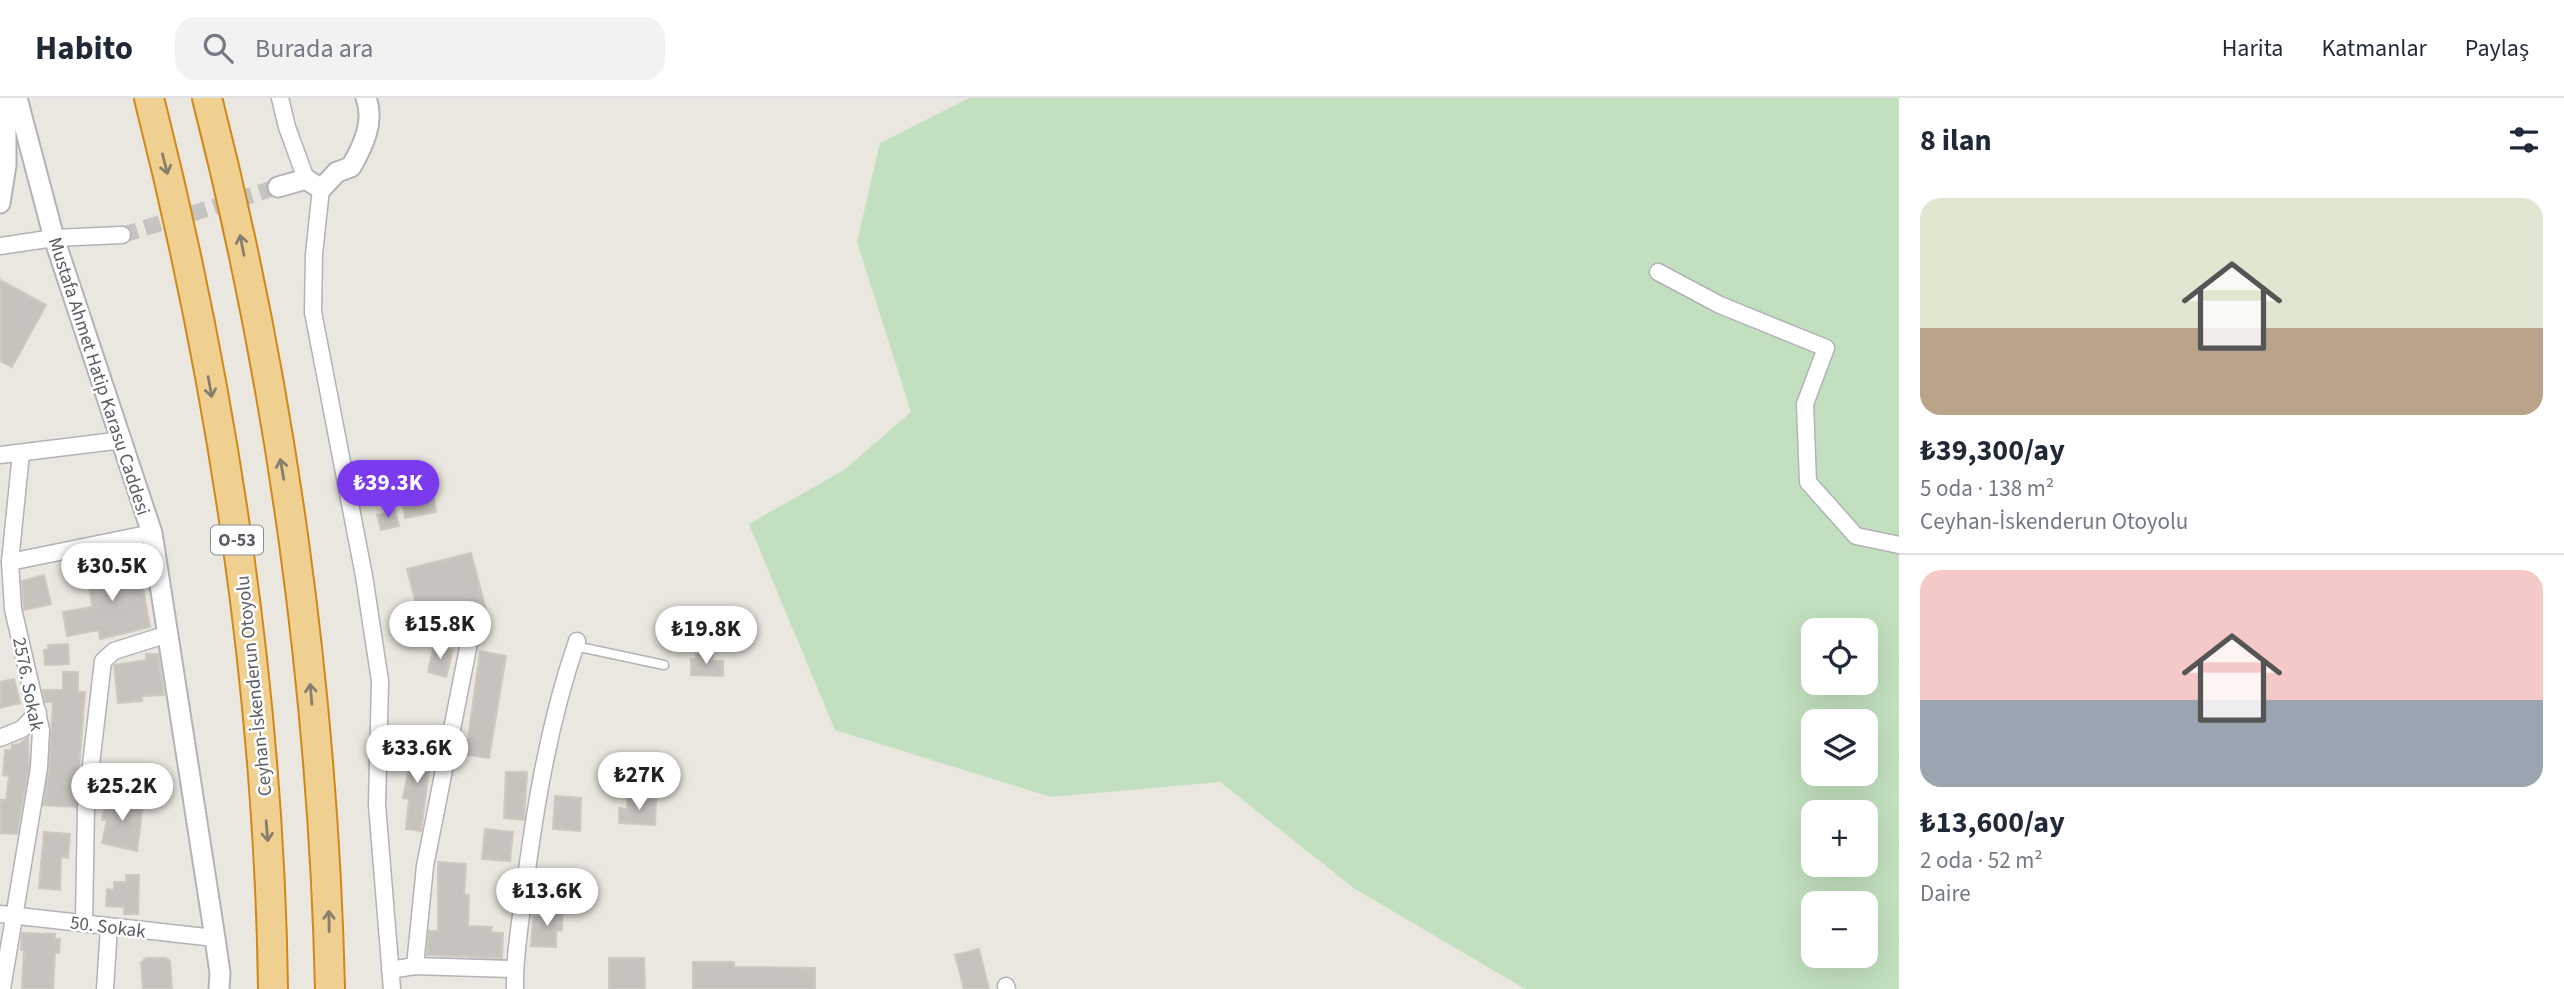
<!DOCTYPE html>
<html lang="tr">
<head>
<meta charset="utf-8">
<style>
  :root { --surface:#fff; --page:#f2f2f3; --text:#1f2937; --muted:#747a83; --line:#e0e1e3; --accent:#7c3aed }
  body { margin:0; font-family:"Source Sans 3",sans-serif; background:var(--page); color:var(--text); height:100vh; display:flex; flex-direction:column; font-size:26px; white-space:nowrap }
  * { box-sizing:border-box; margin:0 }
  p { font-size:23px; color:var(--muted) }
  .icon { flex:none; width:38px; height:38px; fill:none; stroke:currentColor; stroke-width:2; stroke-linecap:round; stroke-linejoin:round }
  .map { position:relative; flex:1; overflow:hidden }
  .details { display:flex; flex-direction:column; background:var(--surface); width:665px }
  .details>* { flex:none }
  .buttons { position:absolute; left:1801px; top:520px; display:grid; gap:14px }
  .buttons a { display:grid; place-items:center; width:77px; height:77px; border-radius:14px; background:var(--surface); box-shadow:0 7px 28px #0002; font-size:35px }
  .price { position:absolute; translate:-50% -60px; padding:0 16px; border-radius:24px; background:#fff; color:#222; font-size:23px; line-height:46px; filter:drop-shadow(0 2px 4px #0008) }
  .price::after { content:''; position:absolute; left:50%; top:42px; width:21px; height:16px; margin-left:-10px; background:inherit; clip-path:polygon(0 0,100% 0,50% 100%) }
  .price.selected { background:var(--accent); color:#fff }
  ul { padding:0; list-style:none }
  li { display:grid; align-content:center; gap:14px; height:371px; padding:0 21px }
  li+li { border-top:2px solid var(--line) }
  li span { display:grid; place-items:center; height:217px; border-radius:21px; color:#555 }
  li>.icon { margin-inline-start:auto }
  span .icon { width:126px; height:126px; fill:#fffc; stroke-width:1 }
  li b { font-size:30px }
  h2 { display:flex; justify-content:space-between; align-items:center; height:84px; padding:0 21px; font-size:30px }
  header { display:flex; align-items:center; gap:42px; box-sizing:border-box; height:98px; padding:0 35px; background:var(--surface); border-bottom:2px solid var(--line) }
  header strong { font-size:33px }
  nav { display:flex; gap:38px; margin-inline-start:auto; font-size:24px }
  .search { width:490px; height:63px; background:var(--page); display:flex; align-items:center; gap:18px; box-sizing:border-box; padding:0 24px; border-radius:21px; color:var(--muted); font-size:26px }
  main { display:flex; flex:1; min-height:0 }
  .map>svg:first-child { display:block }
</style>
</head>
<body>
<header>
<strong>Habito</strong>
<div class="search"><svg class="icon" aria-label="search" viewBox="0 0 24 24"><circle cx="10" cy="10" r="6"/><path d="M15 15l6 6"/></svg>Burada ara</div>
<nav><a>Harita</a><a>Katmanlar</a><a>Paylaş</a></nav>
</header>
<main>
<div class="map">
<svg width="1899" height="891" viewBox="0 0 1899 891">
  <rect width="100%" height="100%" fill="#eae7e0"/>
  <path fill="#c2e0bf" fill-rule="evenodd" d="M969 0H1899V891H1525L1355 791 1220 684 1051 699 835 632 749 426 844 372 911 314 857 144 880 45ZM1813 532H1866V584H1813ZM1813 623H1866V676H1813ZM1813 714H1866V766H1813ZM1813 805H1866V858H1813Z"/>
  <g fill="#c6c2be" stroke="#cec8bf" stroke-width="2">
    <path d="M0 182 46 207 12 269 0 263Z"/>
    <path d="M432 389 436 414 405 420 400 395Z"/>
    <path d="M395 412 399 428 381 432 377 417Z"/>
    <path d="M471 455 486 512 422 528 407 471Z"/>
    <path d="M138 463 150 529 100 541 99 532 67 538 63 514 92 509 87 470Z"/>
    <path d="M44 477 51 506 24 512 22 483Z"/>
    <path d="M68 546 69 566 45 567 44 552 49 551 48 547Z"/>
    <path d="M434 547 453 552 446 579 428 574Z"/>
    <path d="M480 553 506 558 489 660 466 657Z"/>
    <path d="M146 556H158L164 597 141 598 142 603 118 605 114 567 146 562Z"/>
    <path d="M696 556H712V563H723V578L691 577V561H696Z"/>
    <path d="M63 574H78V594H85L76 709 43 707 49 671 53 604H45L43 592H63Z"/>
    <path d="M14 581 20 605 0 610V584Z"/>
    <path d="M28 639 29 669 17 736 0 735V702H6L9 678 3 677 5 652H11L12 647 19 646Z"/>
    <path d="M414 645 432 648 421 733 406 731 409 701 403 700Z"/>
    <path d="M506 674H527L524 722 504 720Z"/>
    <path d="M555 698 581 700 580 733 553 731Z"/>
    <path d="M106 699 143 705 137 753 102 745 107 722H102Z"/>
    <path d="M627 700 656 702 655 727 619 725V710L627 711Z"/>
    <path d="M485 731 513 734 510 763 482 761Z"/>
    <path d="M44 734 70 736 68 760 61 759 60 792 39 790Z"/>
    <path d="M438 764 466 766 464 796 469 797 468 828 492 829 491 834 503 835 502 860 427 857 429 833H438Z"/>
    <path d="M126 777H139L138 816H124V809L106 808 107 791 114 792V784H126Z"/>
    <path d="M546 811 563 812 562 832 556 833V849L531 848 533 818 545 819Z"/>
    <path d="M22 835 55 836V841H60L59 855 55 854 53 891H22L24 852H21Z"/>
    <path d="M979 851 989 891H964L955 857Z"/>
    <path d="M146 860H166L170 863 172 891H143L141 865Z"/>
    <path d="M609 860H644L645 891H609Z"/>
    <path d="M693 864H734V869L815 870V891H693Z"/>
  </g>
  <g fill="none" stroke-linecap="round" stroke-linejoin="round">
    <path stroke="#c6c4c0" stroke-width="16" stroke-dasharray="16 8" stroke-linecap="butt" d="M122 137 278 89"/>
    <defs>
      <path id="service" d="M575 548 664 567"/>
      <g id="minor">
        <path d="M280 0 287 29 306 81"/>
        <path d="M321 91 314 156 313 214 364 478 380 583 377 707 392 891"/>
        <path d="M0 148 54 140 122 137"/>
        <path d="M1658 174 1720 207 1826 250 1805 306 1808 384 1856 438 1899 447"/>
        <path d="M0 357 123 342"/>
        <path d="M10 464 152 435"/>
        <path d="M0 640 22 631 38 614"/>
        <path d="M0 816 215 840"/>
        <path d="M84 824 86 710 103 563 114 553 168 536"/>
        <path d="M415 868 425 768 469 545"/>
        <path d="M390 872 415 868 514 871"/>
        <path d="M1006 888 1007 891"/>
        <path d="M2 891 39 670 41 632 13 511 10 464 21 355"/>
        <path d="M105 891 109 829"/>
        <path d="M515 891C514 859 520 827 524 795 535 709 549 624 577 543"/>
      </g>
      <g id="tertiary">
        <path d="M17 0 54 140 152 435 215 840 220 875 219 891"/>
        <path d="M278 89 306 81 321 91 337 74 351 69C363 48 375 24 366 0"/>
        <path d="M0 105 6 67V0"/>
      </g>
      <g id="motorway">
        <path d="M149 0C222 288 269 593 273 891"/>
        <path d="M207 0C281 288 323 594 330 891"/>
      </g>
    </defs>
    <use href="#service" stroke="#b1b3b7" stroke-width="11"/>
    <use href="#minor" stroke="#b1b3b7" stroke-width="19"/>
    <use href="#tertiary" stroke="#b1b3b7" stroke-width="23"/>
    <use href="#motorway" stroke="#d28819" stroke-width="32"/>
    <use href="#service" stroke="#fff" stroke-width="8"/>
    <use href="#minor" stroke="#fff" stroke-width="16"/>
    <use href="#tertiary" stroke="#fff" stroke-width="19"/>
    <use href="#motorway" stroke="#f0d091" stroke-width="28"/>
  </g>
  <defs><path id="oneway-shaft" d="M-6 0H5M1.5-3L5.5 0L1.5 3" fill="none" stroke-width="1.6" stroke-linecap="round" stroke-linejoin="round" transform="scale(1.75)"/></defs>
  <g stroke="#867f6f">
    <use href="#oneway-shaft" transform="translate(165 66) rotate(76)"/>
    <use href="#oneway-shaft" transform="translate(242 147) rotate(-101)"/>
    <use href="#oneway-shaft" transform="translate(210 289) rotate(80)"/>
    <use href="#oneway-shaft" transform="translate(282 371) rotate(-100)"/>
    <use href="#oneway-shaft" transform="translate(311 596) rotate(-95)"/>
    <use href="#oneway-shaft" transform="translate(267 733) rotate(85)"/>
    <use href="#oneway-shaft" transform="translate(329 823) rotate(-91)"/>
  </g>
  <g text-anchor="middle" stroke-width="5" stroke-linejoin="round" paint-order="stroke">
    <rect fill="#fff" stroke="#8b8d90" stroke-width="2" x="211" y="427.5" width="52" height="29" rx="5"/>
    <g font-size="18" font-weight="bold" fill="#595c60">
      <text x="237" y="448">O-53</text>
    </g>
    <g font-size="19" fill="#595c60" stroke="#fff">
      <text transform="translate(100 278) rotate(72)" y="7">Mustafa Ahmet Hatip Karasu Caddesi</text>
      <text transform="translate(29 586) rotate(79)" y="7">2576. Sokak</text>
      <text transform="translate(253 588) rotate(-96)" y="7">Ceyhan-İskenderun Otoyolu</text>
      <text transform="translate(108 828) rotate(7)" y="7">50. Sokak</text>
    </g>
  </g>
</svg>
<div class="buttons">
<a><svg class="icon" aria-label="locate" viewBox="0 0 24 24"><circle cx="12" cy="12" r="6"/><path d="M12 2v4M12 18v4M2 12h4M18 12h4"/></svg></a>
<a><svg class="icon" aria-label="layers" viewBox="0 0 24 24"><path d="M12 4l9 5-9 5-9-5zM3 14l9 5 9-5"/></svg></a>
<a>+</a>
<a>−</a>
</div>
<b class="price selected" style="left:388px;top:422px">₺39.3K</b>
<b class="price" style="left:112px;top:505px">₺30.5K</b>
<b class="price" style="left:440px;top:563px">₺15.8K</b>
<b class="price" style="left:706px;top:568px">₺19.8K</b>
<b class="price" style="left:417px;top:687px">₺33.6K</b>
<b class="price" style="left:639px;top:714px">₺27K</b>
<b class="price" style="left:122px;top:725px">₺25.2K</b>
<b class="price" style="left:547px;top:830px">₺13.6K</b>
</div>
<section class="details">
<h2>8 ilan<svg class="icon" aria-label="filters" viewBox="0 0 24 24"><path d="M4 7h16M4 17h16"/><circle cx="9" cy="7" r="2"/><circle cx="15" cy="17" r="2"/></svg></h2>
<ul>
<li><span style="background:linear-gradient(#dfe7d0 60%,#b9a48a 0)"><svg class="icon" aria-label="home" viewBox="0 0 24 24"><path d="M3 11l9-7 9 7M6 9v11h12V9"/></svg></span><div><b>₺39,300/ay</b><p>5 oda · 138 m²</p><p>Ceyhan-İskenderun Otoyolu</p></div></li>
<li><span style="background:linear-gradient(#f6c9c9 60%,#9aa5b1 0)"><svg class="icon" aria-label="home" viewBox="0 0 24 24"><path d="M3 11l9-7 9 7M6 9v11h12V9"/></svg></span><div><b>₺13,600/ay</b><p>2 oda · 52 m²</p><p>Daire</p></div></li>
</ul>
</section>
</main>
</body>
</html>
